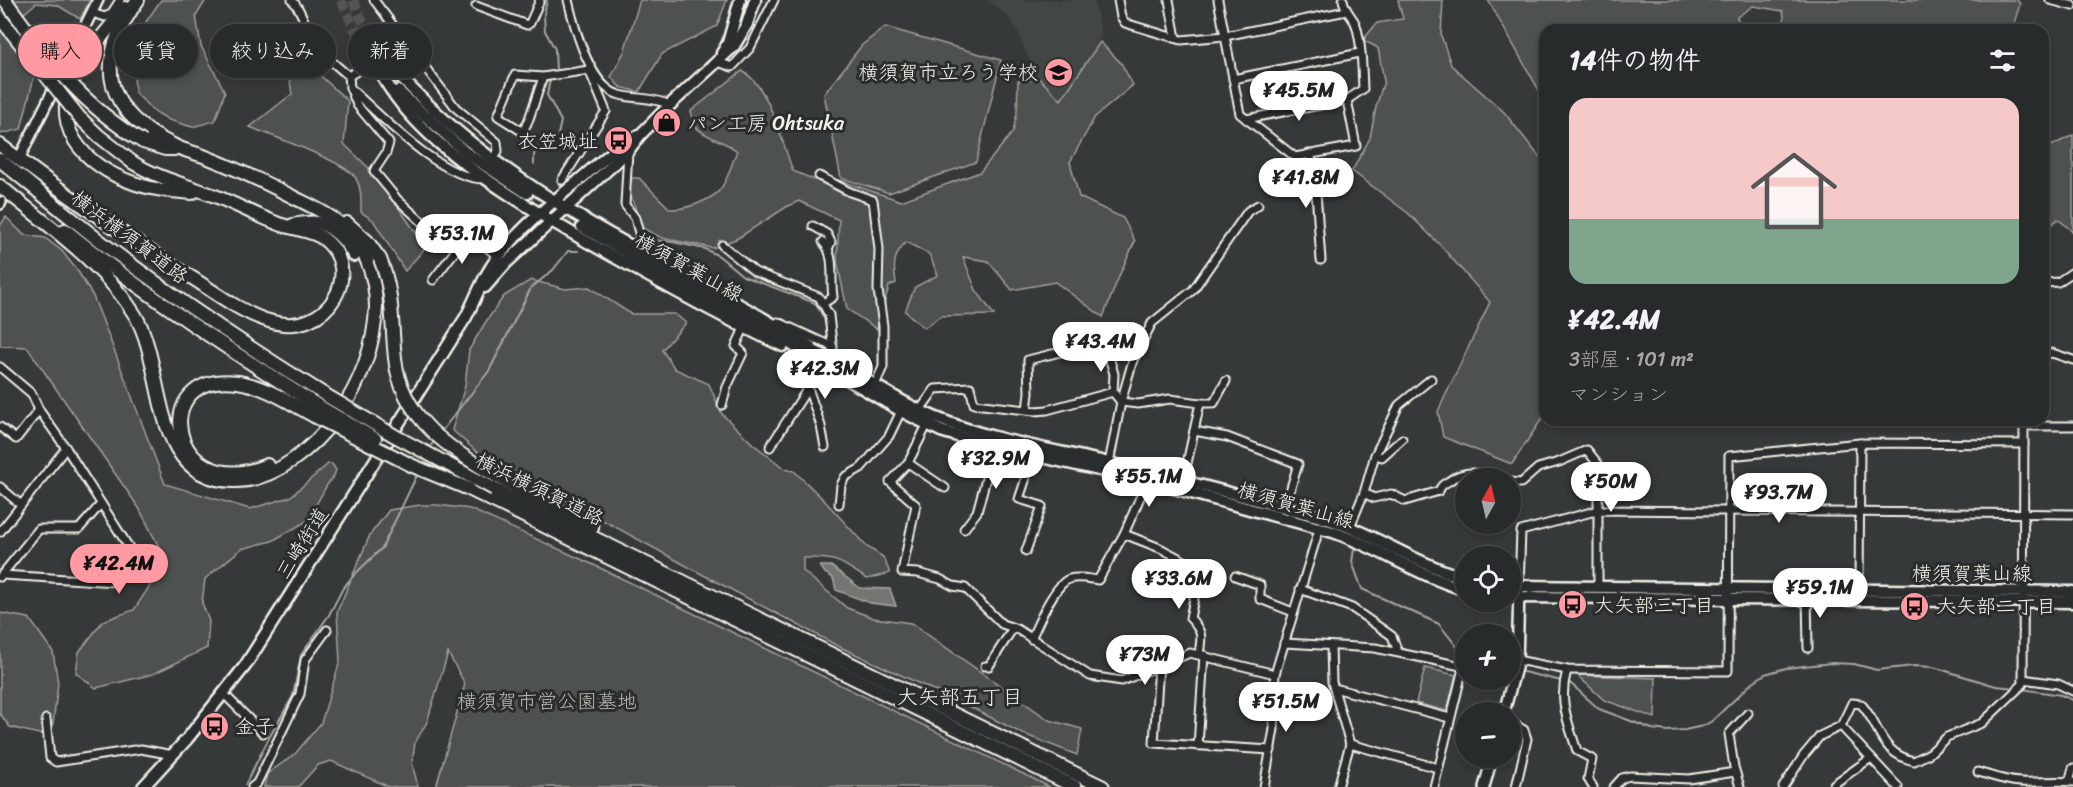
<!DOCTYPE html>
<html lang="ja">
<head>
<meta charset="utf-8">
<style>
  :root { --surface:#282b2b; --page:#303333; --text:#f1f3f6; --muted:#a5a7a9; --line:#444747; --accent:#ff9aa2 }
  body { margin:0; font-family:Sriracha,"Klee One",sans-serif; background:var(--page); color:var(--text); height:100vh; display:flex; flex-direction:column; font-size:22px; white-space:nowrap }
  * { box-sizing:border-box; margin:0 }
  p { font-size:20px; color:var(--muted) }
  .icon { flex:none; width:33px; height:33px; fill:none; stroke:currentColor; stroke-width:2; stroke-linecap:round; stroke-linejoin:round }
  .map { position:relative; flex:1; overflow:hidden }
  .details { position:absolute; left:1539px; top:24px; width:510px; height:402px; display:flex; flex-direction:column; background:var(--surface); border-radius:18px; box-shadow:0 3px 9px #0003,0 0 0 2px var(--line) }
  .details>* { flex:none }
  .hud { position:absolute; left:18px; top:24px; width:570px; height:54px; display:flex; gap:12px }
  .needle { width:39px; rotate:8deg }
  .controls { position:absolute; left:1455px; top:468px; display:grid; gap:12px }
  .controls a { display:grid; place-items:center; width:66px; height:66px; border-radius:50%; background:var(--surface); box-shadow:0 3px 9px #0003,0 0 0 2px var(--line); font-size:30px }
  .price { position:absolute; translate:-50% -51px; padding:0 14px; border-radius:21px; background:#fff; color:#222; font-size:20px; line-height:39px; filter:drop-shadow(0 2px 3px #0008) }
  .price::after { content:''; position:absolute; left:50%; top:36px; width:18px; height:14px; margin-left:-9px; background:inherit; clip-path:polygon(0 0,100% 0,50% 100%) }
  .price.on { background:var(--accent); color:#111 }
  ul { padding:0; list-style:none }
  li { display:grid; align-content:center; gap:12px; height:318px; padding:0 30px }
  li span { display:grid; place-items:center; height:186px; border-radius:18px; color:#555 }
  li>.icon { margin-inline-start:auto }
  span .icon { width:108px; height:108px; fill:#fffc; stroke-width:1 }
  li b { font-size:26px }
  h2 { display:flex; justify-content:space-between; align-items:center; height:72px; padding:0 30px; font-size:26px }
  .chip { padding:0 21px; border-radius:27px; background:var(--surface); box-shadow:0 3px 9px #0003,0 0 0 2px var(--line); font-size:21px; line-height:54px }
  .chip.on { background:var(--accent); color:#111 }
  .map>svg:first-child { display:block }
</style>
</head>
<body>
<div class="map">
<svg width="2073" height="787" viewBox="0 0 2073 787">
  <rect width="100%" height="100%" fill="#363939"/>
  <filter id="ink" filterUnits="userSpaceOnUse"><feTurbulence type="fractalNoise" baseFrequency=".0167" numOctaves="2"/><feDisplacementMap in="SourceGraphic" scale="12" xChannelSelector="R" yChannelSelector="G"/><feConvolveMatrix kernelMatrix="1 2 1 2 8 2 1 2 1" color-interpolation-filters="sRGB"/></filter>
  <g filter="url(#ink)">
    <path fill="#434645" d="M987 0H1094L1101 35 1064 109 1050 108 1016 28 1008 16Z"/>
    <g fill="#4e514f" stroke="#a1a19c" stroke-width="1.5">
      <path d="M0 0H90L80 19 57 5 36 3 14 22 34 77 21 129 0 134Z"/>
      <path d="M161 0H206L196 16 201 46 225 92 215 121 192 127 169 120 152 110 135 92 132 42Z"/>
      <path d="M640 0H727L717 26 662 54 639 92 620 87 611 77 624 52Z"/>
      <path d="M1398 0H1443L1441 35 1451 65 1504 112 1545 164V414L1512 464 1443 437 1438 411 1490 302 1441 246 1408 213 1352 171 1370 138 1376 107 1384 81 1378 48 1363 40 1377 23 1403 19Z"/>
      <path d="M1488 0H2017L2020 4 2012 30H1786L1783 11 1753 6 1737 17 1742 30H1545V101Z"/>
      <path d="M885 27 1001 60 976 162 889 193 841 178 824 94 862 45Z"/>
      <path d="M1100 42 1121 63 1133 85 1095 117 1070 162 1079 197 1123 218 1135 241 1120 274 1103 317 1055 282 1012 290 988 261 963 257 976 290 994 315 941 316 924 328 905 311 915 287 938 275 929 254 906 242C893 255 893 266 896 283L889 286 877 329 847 309 837 261 839 220 799 201 788 206 738 238 713 248 662 238 642 228 626 181 631 178H639L670 209C685 210 714 200 722 187 729 176 732 162 737 151 726 141 702 137 695 125 693 121 692 115 691 111L742 71C769 85 782 142 793 171L822 183 839 180 901 201 980 172 1013 132 1017 113 1018 81 1040 79 1061 100Z"/>
      <path d="M284 44 307 45 311 67 348 101 344 144 375 174 426 247 405 271 373 220 361 212C361 200 362 188 355 177 344 161 271 136 250 127L292 94Z"/>
      <path d="M2073 135V232L2058 219 2043 231V150Z"/>
      <path d="M6 217 24 235 45 238 62 251 79 273 93 296 108 334 165 484 250 509 290 497 328 464H332L336 470 334 476 327 485 307 521 272 541 241 549 205 579 202 603 209 621 207 648 153 674 96 688 76 673 79 652 103 621 134 610 166 561 139 508 27 347 0 346V226Z"/>
      <path d="M531 280 565 289 589 287 631 314H675L686 323 662 350 675 369 709 384 722 414 753 444 785 469 794 471 823 499 866 546 883 557 890 573 867 579C840 561 837 557 803 558V571L847 608 874 618 911 623 1049 720 1082 729 1077 755 1021 733 970 707 838 646 696 571 476 451 452 430 465 386 469 350 485 323 504 296Z"/>
      <path d="M420 505H437L470 509 596 566 1050 787H436L465 684 448 653 427 722 415 743 412 763 418 787H389L331 761 318 765 298 787H264L267 774 295 754 321 723 340 661 337 612 370 535 389 510Z"/>
      <path d="M0 613 29 618 53 652 58 683 53 724 43 735 10 727 0 714Z"/>
      <path d="M1425 668 1456 675 1447 711 1416 703Z"/>
      <path d="M1577 675 1656 678 1655 718 1604 700Z"/>
    </g>
    <path fill="#757572" stroke="#a8a7a1" stroke-width="1.5" d="M820 566H831L860 588 890 589 896 606 870 603 836 590 833 578 825 573Z"/>
    <g fill="none" stroke-linecap="round" stroke-linejoin="round">
      <g stroke="#a8a7a1" stroke-width="2">
        <path d="M547 0 544 14 545 31 555 49 556 72"/>
        <path d="M534 164V154L557 139 561 121 547 95 550 79"/>
        <path d="M644 239 673 242 705 249 719 256 743 276 815 303 824 318 828 337"/>
        <path d="M568 251H578"/>
        <path d="M440 433 489 371 531 288 553 270 568 251"/>
        <path d="M428 450 435 440"/>
        <path d="M1354 549 1352 562 1362 589 1439 624 1458 648 1466 654"/>
        <path d="M1519 671 1570 683 1599 709 1652 729 1667 731 1685 730 1703 726 1712 721 1752 683 1765 674 1786 668 1832 663 1854 664 1877 670 1914 666 1933 667 1996 686 2016 688"/>
        <path d="M2022 689 2061 695 2073 700"/>
        <path d="M245 785 270 736 293 696 301 655 329 615 343 588 355 574 382 548 419 471"/>
      </g>
      <g stroke="#525553" stroke-width="10" stroke-dasharray="10 5" stroke-linecap="butt">
        <path d="M341 0 355 30 384 79"/>
        <path d="M353 0C364 26 376 50 394 71"/>
        <path d="M527 193 582 227"/>
      </g>
      <defs>
        <g id="minor">
          <path d="M292 0C303 11 304 25 312 38 321 53 335 65 349 76L350 88C381 116 443 181 486 179"/>
          <path d="M374 0 456 108 497 142 498 151 494 160"/>
          <path d="M568 0C574 26 590 88 620 95 639 100 649 96 670 105"/>
          <path d="M1118 0 1121 17 1125 23 1181 40 1225 36 1346 11"/>
          <path d="M1169 0 1176 38"/>
          <path d="M1218 0 1240 114 1295 157 1356 146 1347 100 1363 89C1362 68 1362 45 1356 25 1353 16 1346 14 1343 0"/>
          <path d="M2050 0 2073 6"/>
          <path d="M476 6 527 25 530 23 540 0"/>
          <path d="M92 13 105 17 111 14 120 0"/>
          <path d="M718 62 732 67 750 48 774 0"/>
          <path d="M349 76 405 40"/>
          <path d="M543 77 529 119 523 132 498 116 515 75 543 77 589 70 591 66"/>
          <path d="M1233 79 1360 53"/>
          <path d="M351 90 357 105 389 143 386 153 374 171 397 199 421 221 435 226 469 233 500 258"/>
          <path d="M1246 119 1347 100"/>
          <path d="M628 151 625 205 635 218 642 244 698 277"/>
          <path d="M1309 154 1314 165 1321 260"/>
          <path d="M819 176 850 192 873 200 879 249 878 290 883 326V367L875 385"/>
          <path d="M562 180 606 111 589 70"/>
          <path d="M813 226 827 234 831 242 829 247"/>
          <path d="M722 245 755 272 819 297 829 315 834 362"/>
          <path d="M433 280 469 233"/>
          <path d="M2045 283 2058 282 2073 272"/>
          <path d="M822 304 833 297C830 279 836 255 823 242"/>
          <path d="M778 322 833 347"/>
          <path d="M1087 350 1096 351 1109 357 1114 374 1113 392 1121 402 1138 404 1170 399 1200 403"/>
          <path d="M2043 355 2052 353 2073 360"/>
          <path d="M822 360 808 388 821 426 825 447"/>
          <path d="M0 367 32 394 39 410 66 448 135 557 116 582 2 575"/>
          <path d="M722 405 727 387 743 353 736 346 744 328"/>
          <path d="M920 410 935 389 970 387 974 404 1035 411 1047 410 1113 392"/>
          <path d="M1027 410 1029 393 1028 360 1072 349"/>
          <path d="M929 421 908 463 890 482 916 505 902 572 918 573 940 579 953 586 965 588 1002 624 1017 629 1090 676 1122 681 1190 653 1275 674"/>
          <path d="M2024 426H2073"/>
          <path d="M0 427 16 439 39 410"/>
          <path d="M1194 431 1227 437 1298 464 1290 491 1276 505"/>
          <path d="M770 447 808 388"/>
          <path d="M1375 455 1382 457 1402 439"/>
          <path d="M908 463 945 488"/>
          <path d="M1109 463 1121 402 1133 360 1152 323 1193 290 1248 211 1258 205"/>
          <path d="M1183 482 1200 403H1214L1226 381"/>
          <path d="M1510 482 1521 483 1538 468 1559 462 1587 450 1598 464V588"/>
          <path d="M0 487 21 505"/>
          <path d="M1364 493 1374 498 1391 494 1405 501 1439 491C1441 485 1444 484 1449 481 1465 469 1481 473 1499 478"/>
          <path d="M839 504 841 485 845 477 861 468 889 436 903 407"/>
          <path d="M1350 527 1364 493 1375 455 1399 405 1431 379"/>
          <path d="M964 529 977 512 995 445"/>
          <path d="M0 532 66 448"/>
          <path d="M1124 534 1160 548 1200 569 1190 618C1203 632 1202 636 1199 654"/>
          <path d="M1026 551 1042 506 1019 499 1025 481 1029 452"/>
          <path d="M1235 576 1260 585V599L1293 612"/>
          <path d="M0 577 39 529H79L101 504"/>
          <path d="M1519 587 1521 531 1599 510 2073 514"/>
          <path d="M1300 589 1352 608 1392 636 1398 652"/>
          <path d="M1859 591 1860 443"/>
          <path d="M1807 596 1808 648"/>
          <path d="M1031 639C1038 624 1054 585 1069 579 1079 576 1089 579 1098 580L1124 534 1149 477"/>
          <path d="M1284 643 1375 648 1466 667"/>
          <path d="M1331 647 1332 682 1350 744 1338 787"/>
          <path d="M1517 660 1567 670 1728 671 1729 456 1860 443 2024 444"/>
          <path d="M1159 664 1154 743 1271 750"/>
          <path d="M985 666H989L1013 628"/>
          <path d="M1567 670C1558 701 1568 722 1577 751L1592 759 1588 779 1593 787"/>
          <path d="M2023 679 2058 684 2073 691"/>
          <path d="M1334 688 1450 718"/>
          <path d="M224 694 263 733"/>
          <path d="M46 719 50 758 56 762 141 749 173 755"/>
          <path d="M1510 722 1524 730 1527 739 1516 787"/>
          <path d="M1841 726 1852 703 1861 704C1881 726 1879 753 1914 761L1930 753 1947 737 1982 723 2023 684 2024 420"/>
          <path d="M1350 744 1438 768"/>
          <path d="M1198 746 1204 655"/>
          <path d="M1978 772C1992 776 2005 781 2020 782 2038 783 2055 780 2073 782"/>
          <path d="M2069 782 2073 768"/>
          <path d="M252 787 257 783 300 694 305 660 327 630"/>
          <path d="M1264 787 1274 729 1273 703 1275 674 1320 526"/>
          <path d="M1434 787 1463 668"/>
          <path d="M1614 787 1622 778 1630 776 1689 779 1735 772"/>
          <path d="M1740 787 1734 767 1729 734 1748 713"/>
          <path d="M1783 787 1804 755 1820 736 1841 726 1898 787"/>
          <path d="M1833 787 1834 784 1871 758"/>
        </g>
        <g id="tertiary">
          <path d="M21 155 98 0"/>
          <path d="M0 204 1 202"/>
          <path d="M1504 712 1517 664 1519 590"/>
          <path d="M1484 787 1492 758"/>
        </g>
        <g id="primary">
          <path d="M722 53 728 43 740 0"/>
          <path d="M394 71C421 98 448 125 478 148 556 209 646 254 732 301 759 315 784 331 811 347"/>
          <path d="M384 79C413 128 460 162 507 193 545 218 585 241 625 263 677 292 729 321 783 346"/>
          <path d="M398 91 465 152 527 193"/>
          <path d="M582 227 658 271 780 337 822 364 901 411 941 431 980 443 1148 481 1333 532C1379 548 1419 576 1466 590"/>
          <path d="M485 287 506 263 628 151 640 135 672 103 734 46 747 24 755 0"/>
          <path d="M803 346C849 365 888 398 934 417 989 440 1050 449 1109 463 1179 479 1250 498 1320 517 1371 531 1414 564 1466 578"/>
          <path d="M1510 586 2073 592"/>
          <path d="M1510 597 2073 602"/>
          <path d="M143 787 187 739 245 666 466 317C477 296 484 274 499 256 521 228 549 205 577 182 597 165 616 147 640 135"/>
        </g>
        <g id="motorway">
          <path d="M125 8C107 31 80 60 70 87 50 142 105 178 151 188 165 191 178 192 192 193"/>
          <path d="M143 142 165 149H174"/>
          <path d="M0 145C62 192 127 238 194 279 217 294 242 313 269 321 329 340 367 268 321 237 309 230 295 229 282 225 259 217 238 205 215 196 187 185 157 178 132 162"/>
          <path d="M0 160C32 186 64 213 96 238 170 295 247 347 327 396"/>
          <path d="M0 186C47 225 103 263 135 315 167 368 148 480 234 481 275 482 315 446 338 415 360 384 375 345 376 307 376 276 364 243 340 224 327 213 311 206 297 199 268 184 237 169 206 157 196 153 185 151 175 146 104 112 92 64 138 0"/>
          <path d="M347 223 367 241 380 259"/>
          <path d="M293 225C300 224 310 221 317 223 333 225 347 242 354 255"/>
          <path d="M65 230C145 295 232 352 320 407"/>
          <path d="M267 465C171 505 145 370 238 382 265 386 290 403 314 416"/>
          <path d="M498 477 592 528"/>
          <path d="M469 489 1075 787"/>
          <path d="M494 489 1103 787"/>
        </g>
      </defs>
      <use href="#minor" stroke="#f4f1e8" stroke-width="11"/>
      <use href="#tertiary" stroke="#f4f1e8" stroke-width="14"/>
      <use href="#primary" stroke="#f4f1e8" stroke-width="15"/>
      <use href="#motorway" stroke="#f4f1e8" stroke-width="16"/>
      <use href="#minor" stroke="#2a2d2e" stroke-width="7"/>
      <use href="#tertiary" stroke="#2a2d2e" stroke-width="9"/>
      <use href="#primary" stroke="#2a2d2e" stroke-width="10"/>
      <use href="#motorway" stroke="#2a2d2e" stroke-width="12"/>
      <defs>
        <g id="motorway-bridge">
          <path d="M5 0C46 57 81 105 143 142"/>
          <path d="M0 18 79 117 99 136 132 162"/>
          <path d="M380 259C394 293 391 322 395 358 401 418 450 450 498 477"/>
          <path d="M327 396 395 436 494 489"/>
          <path d="M320 407 375 439"/>
          <path d="M314 416 413 466 469 489"/>
        </g>
      </defs>
      <use href="#motorway-bridge" stroke="#f4f1e8" stroke-width="16" stroke-linecap="butt"/>
      <use href="#motorway-bridge" stroke="#2a2d2e" stroke-width="12"/>
    </g>
  </g>
  <defs>
    <symbol id="school-disc" viewBox="-11 -11 22 22"><circle r="9.5" fill="#ff9aa2" stroke="#2a2d2e"/><path d="M0-5L7-2L0 1L-7-2ZM-4 1L0 2.5L4 1V4Q0 6-4 4Z" fill="#111"/></symbol>
    <symbol id="shop-disc" viewBox="-11 -11 22 22"><circle r="9.5" fill="#ff9aa2" stroke="#2a2d2e"/><path d="M-5-2.5h2.3a2.7 3.5 0 0 1 5.4 0H5L5.5 6h-11ZM-1.5-2.5h3a1.5 2.3 0 0 0-3 0Z" fill="#111"/></symbol>
    <symbol id="bus-disc" viewBox="-11 -11 22 22"><circle r="9.5" fill="#ff9aa2" stroke="#2a2d2e"/><path d="M-5-6H5V4H4V6H2V4H-2V6H-4V4H-5ZM-3.5-4V0h7V-4ZM-3.5 1.2v1.5H-2V1.2ZM2 1.2v1.5H3.5V1.2Z" fill="#111"/></symbol>
  </defs>
  <g fill-rule="evenodd">
    <use href="#school-disc" x="1042" y="56" width="33" height="33"/>
    <use href="#shop-disc" x="650" y="106" width="33" height="33"/>
    <use href="#bus-disc" x="602" y="124" width="33" height="33"/>
    <use href="#bus-disc" x="1556" y="588" width="33" height="33"/>
    <use href="#bus-disc" x="1898" y="590" width="33" height="33"/>
    <use href="#bus-disc" x="198" y="710" width="33" height="33"/>
  </g>
  <g text-anchor="middle" stroke-width="6" stroke-linejoin="round" paint-order="stroke">
    <g font-size="20" fill="#f4f1e8" stroke="#2a2d2e" text-anchor="start">
      <text x="1038" y="79" text-anchor="end">横須賀市立ろう学校</text>
      <text x="687" y="130">パン工房 Ohtsuka</text>
      <text x="598" y="148" text-anchor="end">衣笠城址</text>
      <text x="1594" y="612">大矢部三丁目</text>
      <text x="1936" y="613">大矢部二丁目</text>
      <text x="235" y="733">金子</text>
    </g>
    <g font-size="20" fill="#f4f1e8" stroke="#2a2d2e">
      <text transform="translate(130 237) rotate(37)" y="7">横浜横須賀道路</text>
      <text transform="translate(689 267) rotate(29)" y="7">横須賀葉山線</text>
      <text transform="translate(540 489) rotate(26)" y="7">横浜横須賀道路</text>
      <text transform="translate(1296 505) rotate(16)" y="7">横須賀葉山線</text>
      <text transform="translate(302 543) rotate(-58)" y="7">三崎街道</text>
      <text x="1972" y="580">横須賀葉山線</text>
    </g>
    <g font-size="20" fill="#bab9b2" stroke="#2a2d2e">
      <text x="547" y="708">横須賀市営公園墓地</text>
    </g>
    <g font-size="21" fill="#f4f1e8" stroke="#2a2d2e">
      <text x="960" y="704">大矢部五丁目</text>
    </g>
  </g>
</svg>
<div class="controls">
<a><svg class="needle" viewBox="-14 -14 28 28"><path d="M0-13l5 13h-10z" fill="#e53935"/><path d="M0 13l5-13h-10z" fill="#a5a7a9"/></svg></a>
<a><svg class="icon" aria-label="locate" viewBox="0 0 24 24"><circle cx="12" cy="12" r="6"/><path d="M12 2v4M12 18v4M2 12h4M18 12h4"/></svg></a>
<a>+</a>
<a>−</a>
</div>
<b class="price" style="left:1299px;top:122px">¥45.5M</b>
<b class="price" style="left:1306px;top:209px">¥41.8M</b>
<b class="price" style="left:462px;top:265px">¥53.1M</b>
<b class="price" style="left:1101px;top:373px">¥43.4M</b>
<b class="price" style="left:825px;top:400px">¥42.3M</b>
<b class="price" style="left:996px;top:490px">¥32.9M</b>
<b class="price" style="left:1149px;top:508px">¥55.1M</b>
<b class="price" style="left:1611px;top:513px">¥50M</b>
<b class="price" style="left:1779px;top:524px">¥93.7M</b>
<b class="price on" style="left:119px;top:595px">¥42.4M</b>
<b class="price" style="left:1179px;top:610px">¥33.6M</b>
<b class="price" style="left:1820px;top:619px">¥59.1M</b>
<b class="price" style="left:1145px;top:686px">¥73M</b>
<b class="price" style="left:1286px;top:733px">¥51.5M</b>
<div class="hud">
<a class="chip on">購入</a>
<a class="chip">賃貸</a>
<a class="chip">絞り込み</a>
<a class="chip">新着</a>
</div>
<section class="details">
<h2>14件の物件<svg class="icon" aria-label="filters" viewBox="0 0 24 24"><path d="M4 7h16M4 17h16"/><circle cx="9" cy="7" r="2"/><circle cx="15" cy="17" r="2"/></svg></h2>
<ul>
<li><span style="background:linear-gradient(#f6c9c9 65%,#7fa58c 0)"><svg class="icon" aria-label="home" viewBox="0 0 24 24"><path d="M3 11l9-7 9 7M6 9v11h12V9"/></svg></span><div><b>¥42.4M</b><p>3部屋 · 101 m²</p><p>マンション</p></div></li>
</ul>
</section>
</div>
</body>
</html>
